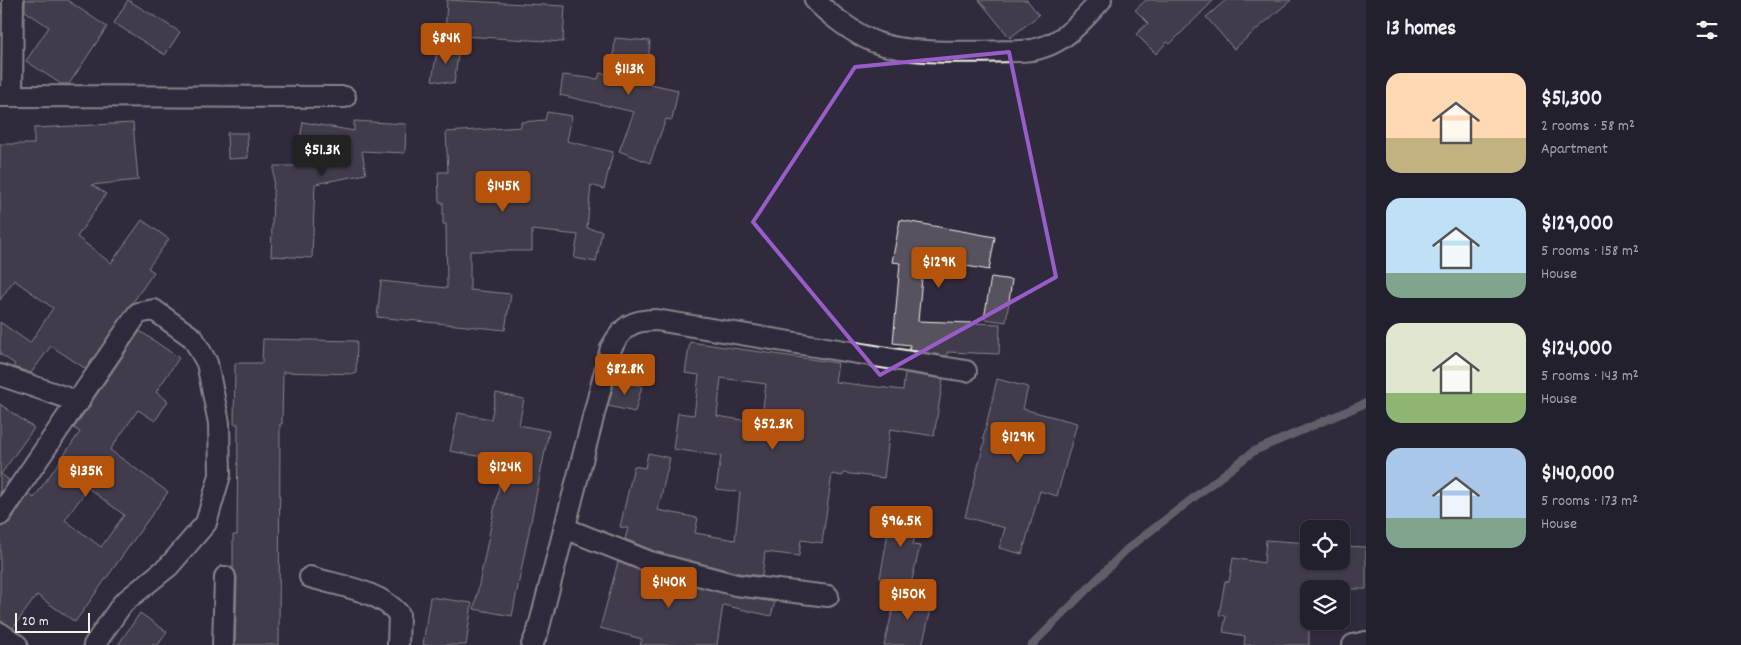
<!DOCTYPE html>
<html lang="en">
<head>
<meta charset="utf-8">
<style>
  :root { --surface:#23202e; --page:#2f2d3a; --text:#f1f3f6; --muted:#a3a3aa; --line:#403e4a; --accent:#b45309 }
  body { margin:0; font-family:Dekko,sans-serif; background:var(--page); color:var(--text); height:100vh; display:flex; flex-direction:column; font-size:19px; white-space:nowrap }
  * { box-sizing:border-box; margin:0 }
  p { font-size:16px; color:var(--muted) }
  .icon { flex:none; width:28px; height:28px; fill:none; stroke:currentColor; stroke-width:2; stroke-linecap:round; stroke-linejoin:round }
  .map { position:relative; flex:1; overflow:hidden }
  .panel { display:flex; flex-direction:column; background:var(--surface); width:375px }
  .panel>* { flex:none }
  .tools { position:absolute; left:1300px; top:520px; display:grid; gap:10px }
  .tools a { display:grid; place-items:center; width:50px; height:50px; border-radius:10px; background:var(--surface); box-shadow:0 1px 4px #0004,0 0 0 1px var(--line); font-size:25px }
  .scale { position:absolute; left:15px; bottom:12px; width:75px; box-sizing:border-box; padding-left:5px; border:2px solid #f4f1e8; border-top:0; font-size:14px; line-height:18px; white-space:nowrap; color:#f4f1e8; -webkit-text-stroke:4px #2f2a3d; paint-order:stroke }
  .price { position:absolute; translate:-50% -42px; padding:0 11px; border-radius:5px; background:var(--accent); color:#fff; font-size:16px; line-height:32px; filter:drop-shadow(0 1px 2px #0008) }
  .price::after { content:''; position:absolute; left:50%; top:30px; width:15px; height:11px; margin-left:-8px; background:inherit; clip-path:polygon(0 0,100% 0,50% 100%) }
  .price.on { background:#222; color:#fff }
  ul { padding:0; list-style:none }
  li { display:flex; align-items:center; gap:15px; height:125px; padding:0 20px }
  li span { display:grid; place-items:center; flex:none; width:140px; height:100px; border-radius:15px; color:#555 }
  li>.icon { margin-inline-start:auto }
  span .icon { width:60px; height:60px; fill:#fffc; stroke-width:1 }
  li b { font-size:21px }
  h2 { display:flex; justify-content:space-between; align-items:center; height:60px; padding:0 20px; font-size:21px }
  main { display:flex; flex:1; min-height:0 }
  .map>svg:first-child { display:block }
</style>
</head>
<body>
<main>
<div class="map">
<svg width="1366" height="645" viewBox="0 0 1366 645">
  <rect width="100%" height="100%" fill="#2f2a3d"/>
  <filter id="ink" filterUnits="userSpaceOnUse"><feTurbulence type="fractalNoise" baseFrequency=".02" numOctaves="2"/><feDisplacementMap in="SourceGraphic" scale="10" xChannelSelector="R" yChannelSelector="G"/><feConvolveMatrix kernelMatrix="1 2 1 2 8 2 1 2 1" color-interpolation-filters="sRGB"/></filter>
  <g filter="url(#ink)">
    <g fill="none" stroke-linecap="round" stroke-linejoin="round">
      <path stroke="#a19ea0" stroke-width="8" d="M1032 645 1126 550 1254 451 1366 403"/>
    </g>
    <g fill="#56525f" stroke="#f4f1e8" fill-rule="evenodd">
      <path d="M25 0H67L107 27 69 84H61L26 61 49 27 25 11Z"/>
      <path d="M128 0 180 32 165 55 114 23Z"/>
      <path d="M447 0 565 6 563 42 445 35Z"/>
      <path d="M979 0H1027L1039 15 1010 38Z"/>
      <path d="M1146 0H1214L1170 44 1167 42 1156 54 1136 34 1148 23 1135 10Z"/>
      <path d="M1226 0H1291L1234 49 1206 17Z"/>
      <path d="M615 38 650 41 646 83 678 90 672 120 666 119 650 163 619 151 634 112 560 95 563 75 598 79 600 73 612 75Z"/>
      <path d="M438 45 459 49 454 84 432 80Z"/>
      <path d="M547 112 572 116 567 141 613 152 604 189 591 185 587 228 602 231 596 262 574 258 578 235 532 230V251H470V290L511 294 505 330 377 317 381 281 447 288 446 224H443V202H439L438 172H448L446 132 521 127V122L545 120Z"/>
      <path d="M354 121 406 124 405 153 362 151 366 174 315 184 312 258 271 256 274 166H295L303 122 354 131Z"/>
      <path d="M133 123 138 180 92 185 106 194 77 237 111 263 142 220 169 239 148 268 154 272 86 369 51 346 31 373 13 367 15 364 0 354V322L30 343 53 308 14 280 0 300V144H34V128Z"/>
      <path d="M227 133H247L248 158 228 159Z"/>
      <path d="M900 220 995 237 989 270 949 263 947 271 923 267 918 321 1000 324 999 354 947 352V356L909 350 910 345 893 343 900 263 892 262Z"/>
      <path d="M991 277 1012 280 1006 322 984 319Z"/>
      <path d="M140 331 179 358 156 392 168 401 155 421 138 410 110 450 168 492 75 622 37 595 13 628 0 621V527L10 522 29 494 34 498 80 432 74 428ZM88 488 124 515 101 547 65 520Z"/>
      <path d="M263 339 357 341 356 374 283 372 282 424H280L279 645H235L237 577 233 569V535H237L238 424H234L235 363H262Z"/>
      <path d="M690 342 838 363 835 382 903 390 905 373 943 379 934 436 890 429 884 478 843 473V476L832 474 822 543 801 540 799 556 765 552 762 576 738 573 654 551 625 539 628 528 620 527 634 466 645 468 648 453 670 458 658 510 698 518 695 533 735 540 740 492 716 489 721 456 673 449 678 413 694 415 699 375 685 373ZM721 378 766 384 761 423 717 416Z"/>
      <path d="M997 379 1028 387 1023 409 1077 423 1057 496 1040 491 1022 554 999 548 1005 528 965 517 985 440 983 439Z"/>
      <path d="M615 380 642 386 635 412 608 406Z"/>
      <path d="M496 393 524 399 519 425 549 431 512 616 474 609 504 461 450 451 458 413 491 419Z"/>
      <path d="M0 404 34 428 1 474 9 480 0 494Z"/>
      <path d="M892 510 919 515 913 545 920 546 911 584 880 578Z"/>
      <path d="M1266 540 1309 543V561H1341V546L1366 547V589H1309V645H1244L1245 636 1223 632 1226 616 1219 615 1225 581 1229 582 1233 558 1264 563Z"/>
      <path d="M618 562 647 573 733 596 775 602 771 616 723 605 717 645H640L642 639 600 628Z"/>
      <path d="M897 593 933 602 922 645H884Z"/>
      <path d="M430 597 472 603 466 645H423Z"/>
      <path d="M140 613 167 632 158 645H118Z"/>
    </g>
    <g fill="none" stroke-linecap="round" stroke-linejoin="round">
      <defs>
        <g id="minor">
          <path d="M815 0C829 15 856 35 875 42 910 56 981 51 1021 51 1058 50 1078 26 1101 0"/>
          <path d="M0 96 345 97"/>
          <path d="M12 96 13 0"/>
          <path d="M0 375 79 402"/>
          <path d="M0 515 138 313 154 310 193 338 207 363 219 423 220 475 206 523 169 566 123 603 94 645"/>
          <path d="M564 528 650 562 736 585 828 596"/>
          <path d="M310 577C339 586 378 590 399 614L398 645"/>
          <path d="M0 633 17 645"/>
          <path d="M223 645 225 577"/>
          <path d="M532 645 538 631 611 348C623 326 632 320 656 320L966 371"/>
          <path d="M1353 645 1366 642"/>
        </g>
      </defs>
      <use href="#minor" stroke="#f4f1e8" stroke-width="24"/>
      <use href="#minor" stroke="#2f2a3d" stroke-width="20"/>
    </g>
  </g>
  <path d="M0 0H1366V645H0ZM1009 52 1056 277 880 375 753 222 855 67Z" fill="#2f2a3d" fill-opacity=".55" fill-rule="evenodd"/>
  <path fill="none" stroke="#995dc9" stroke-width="4" stroke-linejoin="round" d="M1009 52 1056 277 880 375 753 222 855 67Z"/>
</svg>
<div class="tools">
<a><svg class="icon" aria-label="locate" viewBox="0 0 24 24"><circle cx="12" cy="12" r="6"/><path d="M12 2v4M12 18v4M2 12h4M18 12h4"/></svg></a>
<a><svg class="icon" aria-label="layers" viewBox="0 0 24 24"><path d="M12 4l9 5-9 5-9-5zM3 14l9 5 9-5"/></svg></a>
</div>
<div class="scale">20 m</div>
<b class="price" style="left:446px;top:65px">$84K</b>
<b class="price" style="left:629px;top:96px">$113K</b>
<b class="price on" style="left:322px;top:177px">$51.3K</b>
<b class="price" style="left:503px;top:213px">$145K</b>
<b class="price" style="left:939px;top:289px">$129K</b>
<b class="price" style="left:625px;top:396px">$82.8K</b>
<b class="price" style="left:773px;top:451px">$52.3K</b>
<b class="price" style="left:1018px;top:464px">$129K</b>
<b class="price" style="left:505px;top:494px">$124K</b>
<b class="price" style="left:86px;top:498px">$135K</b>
<b class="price" style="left:901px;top:548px">$96.5K</b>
<b class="price" style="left:669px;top:609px">$140K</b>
<b class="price" style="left:908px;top:621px">$150K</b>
</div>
<section class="panel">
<h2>13 homes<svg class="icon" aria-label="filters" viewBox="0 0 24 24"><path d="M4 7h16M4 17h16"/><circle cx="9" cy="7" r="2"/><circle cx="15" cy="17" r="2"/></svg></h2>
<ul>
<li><span style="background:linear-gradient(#ffd9b3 65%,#c2b280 0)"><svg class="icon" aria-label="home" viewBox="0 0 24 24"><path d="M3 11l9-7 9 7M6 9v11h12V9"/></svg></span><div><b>$51,300</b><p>2 rooms · 58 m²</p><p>Apartment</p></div></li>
<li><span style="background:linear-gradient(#bfe0f5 75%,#7fa58c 0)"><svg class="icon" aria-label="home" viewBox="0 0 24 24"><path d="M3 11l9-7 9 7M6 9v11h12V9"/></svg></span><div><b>$129,000</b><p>5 rooms · 158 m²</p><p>House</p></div></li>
<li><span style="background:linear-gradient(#dfe7d0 70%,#8fb573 0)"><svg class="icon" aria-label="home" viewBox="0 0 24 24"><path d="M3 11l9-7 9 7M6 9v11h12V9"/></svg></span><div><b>$124,000</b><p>5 rooms · 143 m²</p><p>House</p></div></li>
<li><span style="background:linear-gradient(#a9c7e8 70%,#7fa58c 0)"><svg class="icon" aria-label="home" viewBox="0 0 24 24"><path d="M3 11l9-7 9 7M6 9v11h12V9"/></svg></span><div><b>$140,000</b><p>5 rooms · 173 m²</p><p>House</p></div></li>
</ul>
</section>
</main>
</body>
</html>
